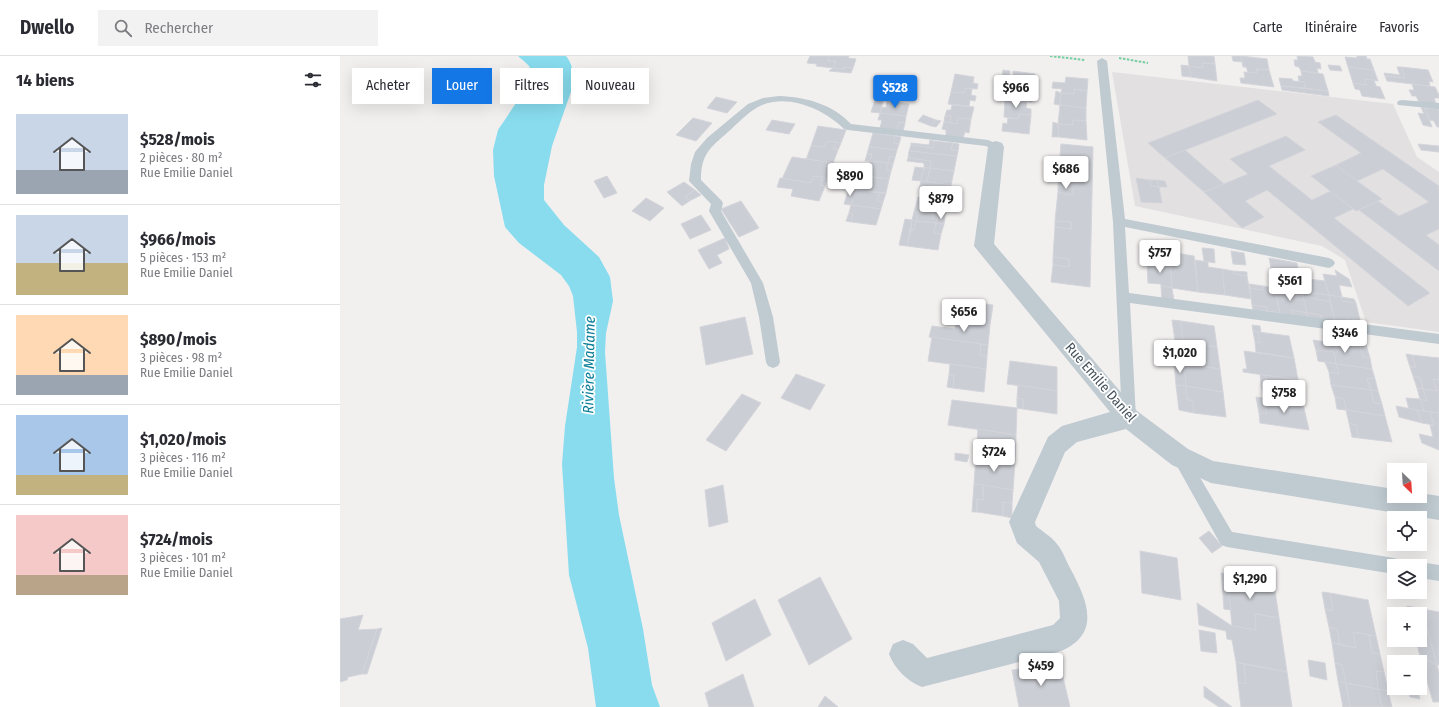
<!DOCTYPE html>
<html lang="fr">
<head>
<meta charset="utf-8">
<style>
  :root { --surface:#fff; --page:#f2f2f3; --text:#2b2b33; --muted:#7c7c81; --line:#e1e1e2; --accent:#1477e6 }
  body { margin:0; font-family:"Fira Sans Condensed",sans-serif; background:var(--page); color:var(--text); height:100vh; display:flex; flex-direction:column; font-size:15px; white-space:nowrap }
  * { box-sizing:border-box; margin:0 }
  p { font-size:13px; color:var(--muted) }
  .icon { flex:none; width:22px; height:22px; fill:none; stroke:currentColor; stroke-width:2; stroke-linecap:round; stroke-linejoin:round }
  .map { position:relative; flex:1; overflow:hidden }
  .details { display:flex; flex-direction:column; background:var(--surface); width:340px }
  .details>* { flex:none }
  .hud { position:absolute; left:12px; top:12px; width:380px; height:36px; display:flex; gap:8px }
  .needle { width:26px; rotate:155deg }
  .buttons { position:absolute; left:1047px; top:407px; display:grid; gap:8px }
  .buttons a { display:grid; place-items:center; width:40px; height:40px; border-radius:0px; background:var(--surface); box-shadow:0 4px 16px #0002; font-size:20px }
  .price { position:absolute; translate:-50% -34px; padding:0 9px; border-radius:4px; background:#fff; color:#222; font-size:13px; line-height:26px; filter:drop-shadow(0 1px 2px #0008) }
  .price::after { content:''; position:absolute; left:50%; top:24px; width:12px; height:9px; margin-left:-6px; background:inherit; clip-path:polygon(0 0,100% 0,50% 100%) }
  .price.active { background:var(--accent); color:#fff }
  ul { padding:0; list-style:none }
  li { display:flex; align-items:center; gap:12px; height:100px; padding:0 16px }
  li+li { border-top:1px solid var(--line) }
  li span { display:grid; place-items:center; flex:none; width:112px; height:80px; border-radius:0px; color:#555 }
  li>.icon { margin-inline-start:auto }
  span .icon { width:48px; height:48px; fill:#fffc; stroke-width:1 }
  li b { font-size:17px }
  h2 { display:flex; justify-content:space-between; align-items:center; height:48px; padding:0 16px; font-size:17px }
  .tag { padding:0 14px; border-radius:0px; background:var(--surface); box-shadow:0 4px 16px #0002; font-size:14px; line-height:36px }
  .tag.active { background:var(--accent); color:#fff }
  header { display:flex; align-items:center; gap:24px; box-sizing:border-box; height:56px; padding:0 20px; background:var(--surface); border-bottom:1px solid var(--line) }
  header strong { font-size:19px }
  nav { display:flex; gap:22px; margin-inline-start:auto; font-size:14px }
  .search { width:280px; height:36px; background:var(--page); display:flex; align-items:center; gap:10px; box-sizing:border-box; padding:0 14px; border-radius:0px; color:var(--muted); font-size:15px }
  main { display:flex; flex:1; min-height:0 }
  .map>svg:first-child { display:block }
</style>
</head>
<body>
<header>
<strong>Dwello</strong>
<div class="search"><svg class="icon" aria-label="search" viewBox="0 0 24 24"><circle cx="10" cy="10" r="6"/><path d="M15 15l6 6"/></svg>Rechercher</div>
<nav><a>Carte</a><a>Itinéraire</a><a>Favoris</a></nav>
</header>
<main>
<section class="details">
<h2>14 biens<svg class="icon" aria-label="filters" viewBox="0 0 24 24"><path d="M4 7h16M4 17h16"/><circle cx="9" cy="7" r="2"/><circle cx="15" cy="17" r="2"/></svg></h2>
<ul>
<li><span style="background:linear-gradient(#c9d6e8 70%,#9aa5b1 0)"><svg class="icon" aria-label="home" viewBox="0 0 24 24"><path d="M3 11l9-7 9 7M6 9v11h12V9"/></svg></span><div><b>$528/mois</b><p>2 pièces · 80 m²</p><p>Rue Emilie Daniel</p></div></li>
<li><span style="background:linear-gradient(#c9d6e8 60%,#c2b280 0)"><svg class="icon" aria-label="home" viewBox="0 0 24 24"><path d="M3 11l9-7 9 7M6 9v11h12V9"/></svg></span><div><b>$966/mois</b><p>5 pièces · 153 m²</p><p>Rue Emilie Daniel</p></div></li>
<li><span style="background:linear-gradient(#ffd9b3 75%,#9aa5b1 0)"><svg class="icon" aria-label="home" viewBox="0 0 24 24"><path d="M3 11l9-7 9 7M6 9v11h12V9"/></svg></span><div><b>$890/mois</b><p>3 pièces · 98 m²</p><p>Rue Emilie Daniel</p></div></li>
<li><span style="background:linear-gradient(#a9c7e8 75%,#c2b280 0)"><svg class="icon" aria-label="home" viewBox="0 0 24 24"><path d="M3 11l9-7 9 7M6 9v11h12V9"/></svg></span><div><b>$1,020/mois</b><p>3 pièces · 116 m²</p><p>Rue Emilie Daniel</p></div></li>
<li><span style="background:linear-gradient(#f6c9c9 75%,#b9a48a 0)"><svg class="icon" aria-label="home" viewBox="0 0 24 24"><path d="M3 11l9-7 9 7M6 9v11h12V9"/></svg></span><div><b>$724/mois</b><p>3 pièces · 101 m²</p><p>Rue Emilie Daniel</p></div></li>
</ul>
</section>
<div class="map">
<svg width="1099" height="651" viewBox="0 0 1099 651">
  <rect width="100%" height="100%" fill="#f2efef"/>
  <path fill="#e3e0e1" d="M772 16 1053 48 1077 101 1099 116V276L1026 266 1005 204 982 190 795 150Z"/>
  <path fill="#88dcee" d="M178 0H226C233 8 234 20 233 30L212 90 204 129V144L224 169 259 201 270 221 273 245 266 277 265 296 274 422 279 459 303 573 312 629 320 651H256L248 592 229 519 222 408 225 370 237 291V276L233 240 229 230 221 219 179 187 165 171 154 120 153 94 158 74C165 63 193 25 191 14 189 8 182 4 178 0Z"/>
  <g fill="#cbced4" stroke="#d3d5db">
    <path d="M470 0H489L488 5H496L493 12 476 10 477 8 467 7Z"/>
    <path d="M489 0H509L508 2 516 3 513 12 504 11V13L493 12 496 5H488Z"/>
    <path d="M848 0H874L875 8 862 7 863 12 849 10Z"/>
    <path d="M892 0H901L902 6 893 5Z"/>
    <path d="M901 0 927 3 929 14 916 13 917 17 908 16 906 11H903Z"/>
    <path d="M957 0 973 1 975 6 980 7 981 13 977 12 978 17 961 15 959 11 955 10 954 4H958Z"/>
    <path d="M1017 0H1026L1027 3H1030L1034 14 1008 11 1005 1 1017 2Z"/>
    <path d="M862 7 875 8 877 25 851 21 849 10 863 12Z"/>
    <path d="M841 9 849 10 851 21 842 20Z"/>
    <path d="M988 9 1000 10 1002 15 990 14Z"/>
    <path d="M504 11 513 12 511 17 489 15 493 12 504 13Z"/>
    <path d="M1008 11 1034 14 1038 25 1024 23 1027 29 1013 27Z"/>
    <path d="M1057 11H1061L1065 22 1045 20 1044 17 1060 19Z"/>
    <path d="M1061 11 1088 14 1093 26 1089 25 1090 30 1047 25 1045 20 1065 22Z"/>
    <path d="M916 13 929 14 934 31 901 27 900 22H905L904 16 917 17Z"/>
    <path d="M663 14 670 15 668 31 661 29Z"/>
    <path d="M673 15 695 18 694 29 682 28 681 32 670 31 671 27H673Z"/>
    <path d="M961 15 983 18 988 35 965 32 964 26H959L958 20H962Z"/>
    <path d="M615 18 634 21 633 27 638 28 637 33 625 32 624 37 611 36Z"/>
    <path d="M726 21 748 23 747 35 734 33V38L721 37 722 33 712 32 713 26 725 27Z"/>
    <path d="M939 22 952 23 953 25 964 26 965 32 941 30Z"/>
    <path d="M1024 23 1034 24 1036 30 1040 31 1045 43 1022 40 1020 34 1015 33 1013 27 1027 29Z"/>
    <path d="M682 28 694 29 692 46 665 43 668 31 681 32Z"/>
    <path d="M1072 28 1095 31 1099 39V42H1094L1096 48 1079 46 1076 40H1072L1069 34H1074Z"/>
    <path d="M941 30 988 35 989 40 942 34Z"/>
    <path d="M625 32 632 33 631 39 636 40 635 45 630 44 629 50 608 48 611 36 624 37Z"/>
    <path d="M734 33 747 35 746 52 720 49 721 37 734 38Z"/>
    <path d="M716 35 721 37 720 49 714 48Z"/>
    <path d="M376 41 397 46 387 57 367 52Z"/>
    <path d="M665 43 687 45 686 52 691 53V59L679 58 678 63 664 61Z"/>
    <path d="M535 44 543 45 540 57 531 56Z"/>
    <path d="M918 44 937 58 825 102 808 87Z"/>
    <path d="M547 45 569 48 566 60 540 57 542 51 546 52Z"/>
    <path d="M612 49 634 51 631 63 618 62 617 68 610 67 611 60H605L607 54H611Z"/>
    <path d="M720 49 746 52V65L733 64V69L718 68Z"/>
    <path d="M1081 51 1085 52 1092 71 1083 69 1078 57 1084 58Z"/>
    <path d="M1085 52 1099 53V71H1097L1094 65 1090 64Z"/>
    <path d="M540 57 566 60 565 67 559 66 557 74 540 72 542 64H538Z"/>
    <path d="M679 58 691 59 689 78 662 75 663 67 667 68 668 62 678 63Z"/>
    <path d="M583 59 596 64 591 70 578 65Z"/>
    <path d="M996 59 1099 130V173L1086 179 1099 189V215L1019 154 1038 145 1059 160 1089 146 1043 113 1017 125 996 109 1021 97 978 66Z"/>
    <path d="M605 60H611L610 67 604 66Z"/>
    <path d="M353 62 372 67 356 85 336 79Z"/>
    <path d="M618 62 631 63 629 77 625 76 623 82 606 80V74L602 73 604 66 617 68Z"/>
    <path d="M432 64 455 68 449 78 426 74Z"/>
    <path d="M596 64 601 65 596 71 591 70Z"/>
    <path d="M733 64 746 65 747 84 719 81 718 68 733 69Z"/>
    <path d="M559 66 565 67 563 75 557 74Z"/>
    <path d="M713 66 718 68 719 81H712Z"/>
    <path d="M478 70 506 74 501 87 487 85 484 91 471 90Z"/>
    <path d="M533 77 555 80 554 87 559 88 557 94 529 91Z"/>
    <path d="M555 80 561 81 559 88 554 87Z"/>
    <path d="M946 80 965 94 929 110 972 144 991 135 1013 153 994 162 1090 237 1068 250 927 134 905 145 924 161 902 172 864 136 908 118 890 103Z"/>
    <path d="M590 84 594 85 593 92 571 89V87L589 89Z"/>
    <path d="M487 85 496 86 493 93 498 94 493 107 466 104 471 90 484 91Z"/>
    <path d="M594 85 613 87 611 94 618 95 617 100 569 95 571 89 593 92Z"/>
    <path d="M496 86 501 87 498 94 493 93Z"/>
    <path d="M613 87 619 88 618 95 611 94Z"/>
    <path d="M721 88 753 91 750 231 711 226 713 209 729 211V203L713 201 715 171 731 173V166L715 165 718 136 733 139V133L718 130 720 105 734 107 735 102 720 100Z"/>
    <path d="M1078 88 1099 90V96L1081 94Z"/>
    <path d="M529 91 557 94 555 101 550 100 548 107 530 105 532 98H527Z"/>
    <path d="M845 94 884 128 864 136 825 102Z"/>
    <path d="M569 95 617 100 614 115 590 112 591 105 568 102Z"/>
    <path d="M527 98H532L530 105H525Z"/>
    <path d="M550 100 555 101 553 108 548 107Z"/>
    <path d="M720 100 735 102 734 107 720 105Z"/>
    <path d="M452 101 487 106 484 114 490 115 487 122 474 120 471 127 442 123Z"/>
    <path d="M568 102 591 105 590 112H584V107L567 105Z"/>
    <path d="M530 105 548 107 546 114 551 115 549 123 521 119 523 111 528 112Z"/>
    <path d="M487 106 493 107 490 115 484 114Z"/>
    <path d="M548 107 553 108 551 115 546 114Z"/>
    <path d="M996 109 1017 125 1042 143 1016 155 971 120Z"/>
    <path d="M575 111 584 112 581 125 572 124Z"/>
    <path d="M584 112H590L587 126 581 125Z"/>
    <path d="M590 112 614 115 611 129 587 126Z"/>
    <path d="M499 117 549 123 546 137 517 134 520 124 506 122 505 125 497 124Z"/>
    <path d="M267 120 277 137 264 142 254 125Z"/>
    <path d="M474 120 483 121 480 129 485 130 479 145 451 140 453 133 437 131 440 122 471 127Z"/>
    <path d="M483 121 487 122 485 130 480 129Z"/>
    <path d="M796 122 810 124 811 130 819 131 822 147 801 146Z"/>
    <path d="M512 123 520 124 517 134 509 133Z"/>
    <path d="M810 124H817L819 131 811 130Z"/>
    <path d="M817 124 825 125 827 131H819Z"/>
    <path d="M581 125 611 129 609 138 602 137 600 143 582 141 583 135 579 134Z"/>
    <path d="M344 126 355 134 345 141 351 144 342 150 327 136Z"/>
    <path d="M718 130 733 133V139L718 136Z"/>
    <path d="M509 133 517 134 511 149 504 148Z"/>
    <path d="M355 134 361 139 351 144 345 141Z"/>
    <path d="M517 134 540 137 537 145 543 146 541 153 511 149Z"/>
    <path d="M540 137H546L543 146 537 145Z"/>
    <path d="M602 137 609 138 608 144 600 143Z"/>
    <path d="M578 141H582L580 150 576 149Z"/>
    <path d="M582 141 608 144 605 160H598L596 167 576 165 579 156H574L576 149 580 150Z"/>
    <path d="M306 142 324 152 310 165 292 155Z"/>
    <path d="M401 145 419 172 399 181 381 153Z"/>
    <path d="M511 149 541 153 536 169 511 166 513 158 509 157Z"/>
    <path d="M574 156H579L576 165 572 164Z"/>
    <path d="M509 157 513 158 511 166 506 165Z"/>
    <path d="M361 159 371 174 350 183 341 168Z"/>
    <path d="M598 160H605L604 168 596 167Z"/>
    <path d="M565 163 572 164 567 190 559 189Z"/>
    <path d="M572 164 576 165 574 174H571Z"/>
    <path d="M576 165 596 167 594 177 601 178 598 194 567 190 571 174H574Z"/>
    <path d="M715 165 731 166V173L715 171Z"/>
    <path d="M596 167 604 168 601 178 594 177Z"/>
    <path d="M385 182 389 193 377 199 382 207 369 213 358 194Z"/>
    <path d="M862 192 874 193 875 207 864 205Z"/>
    <path d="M891 195 904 197 906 209 893 208Z"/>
    <path d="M837 197 842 198V208H837Z"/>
    <path d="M842 198 854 200 858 236 832 232 830 206 842 208Z"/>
    <path d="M713 201 729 203V211L713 209Z"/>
    <path d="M929 202 957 207 962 236 935 232Z"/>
    <path d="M806 203 818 204 819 209 807 207Z"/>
    <path d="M818 204 830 206 832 232 821 230V228L808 227 807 207 819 209Z"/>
    <path d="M855 204 868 206V211L882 213 885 239 858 236Z"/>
    <path d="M882 213 893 215 894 218 907 220 911 243 885 239Z"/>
    <path d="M995 214 1009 223 1012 231 999 229 1002 241 989 239 983 218 997 220Z"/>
    <path d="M893 215 907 216V220L894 218Z"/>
    <path d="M960 222 985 225 989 239 962 236Z"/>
    <path d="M909 228 923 230V234L910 232Z"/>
    <path d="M821 230 832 232 834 245 822 244Z"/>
    <path d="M923 230 935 232 940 257 927 255V251L912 249 910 232 923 234Z"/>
    <path d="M935 232 947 233 948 238 963 240 967 257 952 254 953 260 940 257Z"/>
    <path d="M947 233 962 236 963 240 948 238Z"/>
    <path d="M962 236 989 239 990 246 963 240Z"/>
    <path d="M989 239 1001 241 1002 245 1016 247 1020 264 1007 262 1008 267 995 265Z"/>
    <path d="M963 240 990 246 995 265 982 264 981 259 967 257Z"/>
    <path d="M1001 241 1014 243 1016 247 1002 245Z"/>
    <path d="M619 245 653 249 650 269 616 265Z"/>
    <path d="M912 249 927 251V255L913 254Z"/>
    <path d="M952 254 967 257 968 262 953 260Z"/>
    <path d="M967 257 981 259 982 264 968 262Z"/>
    <path d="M405 261 413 298 366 309 360 271Z"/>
    <path d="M1007 262 1020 264 1022 269 1008 267Z"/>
    <path d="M832 264 841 265 843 286 835 285Z"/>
    <path d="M616 265 650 269 648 289 589 281 592 270 615 273Z"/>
    <path d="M841 265 874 270 877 291 843 286Z"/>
    <path d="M912 269 920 270 921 277 913 275Z"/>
    <path d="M992 273 1023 278 1027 292 996 288Z"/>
    <path d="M913 275 918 276 920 287 915 286Z"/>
    <path d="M918 276 949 280 954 302 916 296 915 286 920 287Z"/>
    <path d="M592 281 641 288 640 299 647 300 646 313 588 305Z"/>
    <path d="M825 284 843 286 844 298H849V308L827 306Z"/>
    <path d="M973 284 1020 291 1023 301 1030 302 1032 313 996 308 994 296 976 294Z"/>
    <path d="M843 286 877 291 880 313 849 308V298H844Z"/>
    <path d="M641 288 648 289 647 300 640 299Z"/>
    <path d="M1020 291 1027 292 1030 302 1023 301Z"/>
    <path d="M976 294 994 296 996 308 978 305Z"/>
    <path d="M904 295 954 302 958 324 903 316V313H907Z"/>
    <path d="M1066 298 1072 299 1076 311H1070Z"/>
    <path d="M1072 299 1099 302V324L1093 323 1097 335 1083 333 1080 322 1073 320 1070 311H1076Z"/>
    <path d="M670 305 717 311V335L667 328Z"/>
    <path d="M834 306 844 308 846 330 836 329Z"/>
    <path d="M985 306 996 308 999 318 989 316Z"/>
    <path d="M610 308 646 313 644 336 613 332 614 320 609 319Z"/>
    <path d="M844 308 880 313 883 336 846 330Z"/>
    <path d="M996 308 1032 313 1035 323 1027 322 1031 334 991 329 989 316 999 318Z"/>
    <path d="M456 318 485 329 470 354 441 342Z"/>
    <path d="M920 318 925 319 927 330 921 329Z"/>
    <path d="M609 319 614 320 613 332 607 331Z"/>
    <path d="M925 319 958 324 963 348 924 342 921 329 927 330Z"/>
    <path d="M1073 320 1080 322 1083 333 1077 332Z"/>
    <path d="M1027 322 1035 323 1038 335 1031 334Z"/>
    <path d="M1093 323 1099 324V357L1084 355 1080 343 1087 345 1083 333 1097 335Z"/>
    <path d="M678 329 717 335V358L683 353V343L677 342Z"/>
    <path d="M836 329 846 330 847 343 853 345 854 357 839 354Z"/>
    <path d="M991 329 1031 334 1034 347 1042 348 1045 360 1006 354 1004 343 995 341Z"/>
    <path d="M846 330 883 336 886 361 854 357 853 345 847 343Z"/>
    <path d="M1077 332 1083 333 1087 345 1080 343Z"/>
    <path d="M1031 334 1038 335 1042 348 1034 347Z"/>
    <path d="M402 338 421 347 386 395 366 384Z"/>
    <path d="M916 341 924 342 927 358 919 357Z"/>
    <path d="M995 341 1004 343 1006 354 997 353Z"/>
    <path d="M677 342 683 343V353L677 352Z"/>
    <path d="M924 342 963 348 969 374 920 367 919 357 927 358Z"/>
    <path d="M1066 342 1080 343 1084 355 1069 353Z"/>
    <path d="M612 344 677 352 676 379 608 369Z"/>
    <path d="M1056 350 1077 354 1082 367 1059 361Z"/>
    <path d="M1006 354 1045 360 1052 386 1019 382 1016 369 1009 367Z"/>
    <path d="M1077 354 1090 356 1094 369 1082 367Z"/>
    <path d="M1090 356 1099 357V394L1082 387 1079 378 1093 381 1090 369H1094Z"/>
    <path d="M1009 367 1016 369 1019 382 1012 381Z"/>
    <path d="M638 373 676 379 675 406 641 401 642 388 637 387Z"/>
    <path d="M637 387 642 388 641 401 636 400Z"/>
    <path d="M615 397 629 399 627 406 615 404Z"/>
    <path d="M636 400 675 406 673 434 634 428Z"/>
    <path d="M634 428 643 429V444L637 443V456H632Z"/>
    <path d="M383 429 388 466 369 471 365 434Z"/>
    <path d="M643 429 673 434 672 447 663 446V460L637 456V443L643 444Z"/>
    <path d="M663 446 672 447V462L663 460Z"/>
    <path d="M869 475 882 490 872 497 859 482Z"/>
    <path d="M800 495 837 502 841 544 802 537Z"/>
    <path d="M881 517 934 528 939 562 915 558 916 574 892 570 888 528 882 526Z"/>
    <path d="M480 521 512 583 469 609 438 544Z"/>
    <path d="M882 526 888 528 891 554 884 553Z"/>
    <path d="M982 536 990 537 993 555 985 553Z"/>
    <path d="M990 537 1028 544 1036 580 1013 576 1016 592 1000 588 997 573 989 571 985 553 993 555Z"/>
    <path d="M415 543 431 579 386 605 372 567Z"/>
    <path d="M857 547 892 570 916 574 915 558 939 562 947 616 896 606 892 584 887 583 886 575 859 569Z"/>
    <path d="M1067 550 1082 553 1097 609 1080 600 1076 584H1080V558H1069Z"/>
    <path d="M1082 553 1099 556V609H1097Z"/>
    <path d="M23 559 18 574 37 573 22 618 8 621 7 624 0 626V563Z"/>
    <path d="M989 571 997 573 1000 588 992 587Z"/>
    <path d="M42 572 27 618H22L37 573Z"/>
    <path d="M859 574 875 577 877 597 861 595Z"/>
    <path d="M1013 576 1029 579 1032 597 1040 598 1044 616 1036 615 1038 633 1006 627 1002 609 995 607 992 587 1016 592Z"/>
    <path d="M1029 579 1036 580 1040 598 1032 597Z"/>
    <path d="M1080 600 1097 609 1099 617V646H1093Z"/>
    <path d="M968 604 985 607 987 624 970 620Z"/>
    <path d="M896 606 904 608 906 628 898 626Z"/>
    <path d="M995 607 1002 609 1006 627 998 625Z"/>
    <path d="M720 608 730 651H679L672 614Z"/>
    <path d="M904 608 947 616 952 651H901L898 626 906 628Z"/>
    <path d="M1036 615 1044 616 1048 635 1038 633Z"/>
    <path d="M403 618 414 651H369L365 637Z"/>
    <path d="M998 625 1006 627 1010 651H1003Z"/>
    <path d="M1006 627 1038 633 1042 651H1010Z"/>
    <path d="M864 630 892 651H879L864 641Z"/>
    <path d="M1068 632H1077L1080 643 1070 641Z"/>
    <path d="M1038 633 1048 635 1052 651H1042Z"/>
    <path d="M485 640 498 651H478Z"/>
  </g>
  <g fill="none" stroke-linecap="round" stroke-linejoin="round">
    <g stroke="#73cf9f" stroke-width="2" stroke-dasharray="2.5 1.5" stroke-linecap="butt">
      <path d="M710 0 745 4"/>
      <path d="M779 2 808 7"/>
    </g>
    <g fill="#bfcad1" fill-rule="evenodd">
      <path d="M762 2 767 5 785 163 989 202 993 204 995 207 993 210 989 212 785 171 789 237 1099 278V288L790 247 796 362 794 367 789 368 784 367 782 362 773 166 757 5Z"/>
      <path d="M439 40C466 41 492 48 511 68L648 84 660 89 661 91 660 93 656 95 646 90 508 74 504 73C484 53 446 36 418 51 407 57 397 68 388 76 370 92 361 98 361 124L381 144 383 147 381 155 423 227 433 261 440 306 438 310 433 312 428 310 426 306 419 261 411 227 369 155 371 148 349 125 351 108 355 96 367 82 408 48 423 42Z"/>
      <path d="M1062 44 1099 47V53L1058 49 1057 47 1058 45Z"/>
      <path d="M840 394 845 396 892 476 1054 502 1060 504 1062 510H1054V518L887 491 881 489 832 401 835 396Z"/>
      <path d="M1080 506 1099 509V525L1080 522V510H1073Z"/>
    </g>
    <path fill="#bfcad1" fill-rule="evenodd" d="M656 85 662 87 664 91 654 188 797 355 848 393 873 405 1054 433V440H1080V437L1099 440V464L871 427 832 409 786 373 737 386 725 396 695 466 696 470C703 476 712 481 717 488 723 495 726 505 730 512 746 542 763 577 721 595L582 631C567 625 555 613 549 598L553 588 563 584 573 588 587 602 713 569 720 562 719 545 699 506 677 487 669 466 708 381 722 370 770 356 634 190 648 91 650 87Z"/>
  </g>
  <g text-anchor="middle" stroke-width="3.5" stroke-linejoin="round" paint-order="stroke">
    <g font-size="14" fill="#46535d" stroke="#fff">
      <text transform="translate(761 326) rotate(49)" y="5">Rue Emilie Daniel</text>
    </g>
    <g font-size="15" font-style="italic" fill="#0a7e96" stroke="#fff">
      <text transform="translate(249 309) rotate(-89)" y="5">Rivière Madame</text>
    </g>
  </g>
</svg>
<div class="buttons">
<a><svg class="needle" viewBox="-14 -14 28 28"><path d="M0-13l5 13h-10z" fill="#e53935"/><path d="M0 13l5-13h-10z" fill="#7c7c81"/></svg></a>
<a><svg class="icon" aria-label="locate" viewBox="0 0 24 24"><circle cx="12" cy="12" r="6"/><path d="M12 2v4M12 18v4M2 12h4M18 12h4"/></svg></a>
<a><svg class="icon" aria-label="layers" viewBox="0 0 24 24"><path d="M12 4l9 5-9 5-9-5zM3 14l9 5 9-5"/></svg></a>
<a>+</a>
<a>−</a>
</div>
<b class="price active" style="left:555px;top:53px">$528</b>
<b class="price" style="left:676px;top:53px">$966</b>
<b class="price" style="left:726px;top:134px">$686</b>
<b class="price" style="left:510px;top:141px">$890</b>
<b class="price" style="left:601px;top:164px">$879</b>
<b class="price" style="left:820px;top:218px">$757</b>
<b class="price" style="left:950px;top:246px">$561</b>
<b class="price" style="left:624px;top:277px">$656</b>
<b class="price" style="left:1005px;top:298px">$346</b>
<b class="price" style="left:840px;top:318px">$1,020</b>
<b class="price" style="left:944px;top:358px">$758</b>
<b class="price" style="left:654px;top:417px">$724</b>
<b class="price" style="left:910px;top:544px">$1,290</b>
<b class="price" style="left:701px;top:631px">$459</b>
<div class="hud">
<a class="tag">Acheter</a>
<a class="tag active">Louer</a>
<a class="tag">Filtres</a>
<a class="tag">Nouveau</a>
</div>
</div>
</main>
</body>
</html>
